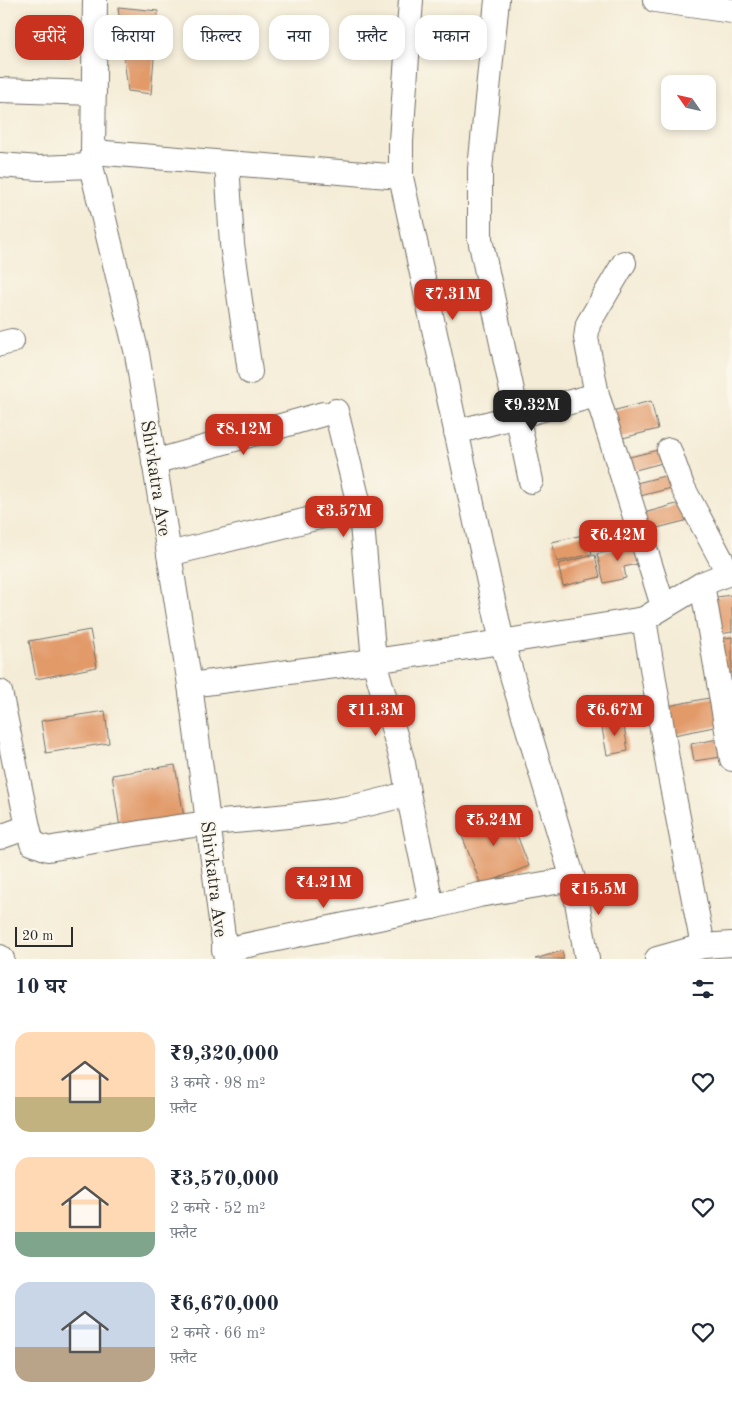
<!DOCTYPE html>
<html lang="hi">
<head>
<meta charset="utf-8">
<style>
  :root { --surface:#fff; --page:#f2f2f3; --text:#1f2937; --muted:#747a83; --accent:#c8321e }
  body { margin:0; font-family:"Old Standard TT","Noto Serif Devanagari",serif; background:var(--page); color:var(--text); height:100vh; display:flex; flex-direction:column; font-size:19px; white-space:nowrap }
  * { box-sizing:border-box; margin:0 }
  p { font-size:16px; color:var(--muted) }
  .icon { flex:none; width:28px; height:28px; fill:none; stroke:currentColor; stroke-width:2; stroke-linecap:round; stroke-linejoin:round }
  .map { position:relative; height:959px; overflow:hidden }
  .sheet { display:flex; flex-direction:column; background:var(--surface); flex:1 }
  .sheet>* { flex:none }
  .banner { position:absolute; left:15px; top:15px; width:702px; height:45px; display:flex; gap:10px }
  .needle { width:32px; rotate:304deg }
  .buttons { position:absolute; left:661px; top:75px; display:grid; gap:10px }
  .buttons a { display:grid; place-items:center; width:55px; height:55px; border-radius:10px; background:var(--surface); box-shadow:0 2px 8px #0003; font-size:25px }
  .scale { position:absolute; left:15px; bottom:12px; width:58px; box-sizing:border-box; padding-left:5px; border:2px solid #2b2b2b; border-top:0; font-size:14px; line-height:18px; white-space:nowrap; color:#2b2b2b; -webkit-text-stroke:4px #fbf7ec; paint-order:stroke }
  .price { position:absolute; translate:-50% -42px; padding:0 11px; border-radius:10px; background:var(--accent); color:#fff; font-size:16px; line-height:32px; filter:drop-shadow(0 1px 2px #0008) }
  .price::after { content:''; position:absolute; left:50%; top:30px; width:15px; height:11px; margin-left:-8px; background:inherit; clip-path:polygon(0 0,100% 0,50% 100%) }
  .price.current { background:#222; color:#fff }
  ul { padding:0; list-style:none }
  li { display:flex; align-items:center; gap:15px; height:125px; padding:0 15px }
  li span { display:grid; place-items:center; flex:none; width:140px; height:100px; border-radius:15px; color:#555 }
  li>.icon { margin-inline-start:auto }
  span .icon { width:60px; height:60px; fill:#fffc; stroke-width:1 }
  li b { font-size:21px }
  h2 { display:flex; justify-content:space-between; align-items:center; height:60px; padding:0 15px; font-size:21px }
  .pill { padding:0 18px; border-radius:15px; background:var(--surface); box-shadow:0 2px 8px #0003; font-size:18px; line-height:45px }
  .pill.current { background:var(--accent); color:#fff }
  .map>svg:first-child { display:block }
</style>
</head>
<body>
<div class="map">
<svg width="732" height="959" viewBox="0 0 732 959">
  <rect width="100%" height="100%" fill="#fbf7ec"/>
  <filter id="ink" filterUnits="userSpaceOnUse"><feTurbulence type="fractalNoise" baseFrequency=".02" numOctaves="2"/><feDisplacementMap in="SourceGraphic" scale="10" xChannelSelector="R" yChannelSelector="G"/><feConvolveMatrix kernelMatrix="1 2 1 2 8 2 1 2 1" color-interpolation-filters="sRGB"/></filter>
  <filter id="wash" filterUnits="userSpaceOnUse"><feTurbulence type="fractalNoise" baseFrequency=".0096" numOctaves="4" result="noise"/><feDisplacementMap in="SourceGraphic" scale="20" xChannelSelector="R" yChannelSelector="G"/><feGaussianBlur stdDeviation="1.12" result="paint"/><feColorMatrix in="noise" values="0 0 0 0 0 0 0 0 0 0 0 0 0 0 0 0 0 1.4 0 .05"/><feComposite in="paint" operator="in"/></filter>
  <g filter="url(#wash)">
    <rect width="100%" height="100%" fill="#f4ecd6"/>
    <g id="blocks">
      <g fill="#e29a69">
        <path d="M118 7 158 11 151 94 128 91Z"/>
        <path d="M651 401 658 429 615 440 608 412Z"/>
        <path d="M662 449 666 462 624 473 621 459Z"/>
        <path d="M672 474 675 487 633 498 629 485Z"/>
        <path d="M687 501 692 519 642 532 637 515Z"/>
        <path d="M587 534 592 554 557 562 552 542Z"/>
        <path d="M637 544 641 563 624 567 626 578 604 583 597 554Z"/>
        <path d="M595 555 600 577 563 586 558 564Z"/>
        <path d="M732 595V632L715 635 709 598Z"/>
        <path d="M90 630 97 667 36 679 29 641Z"/>
        <path d="M732 637V673L723 675 718 639Z"/>
        <path d="M719 696 724 725 669 736 663 707Z"/>
        <path d="M105 711 109 743 46 753 41 721Z"/>
        <path d="M623 719 628 751 607 755 601 723Z"/>
        <path d="M724 738 728 756 694 761 691 744Z"/>
        <path d="M175 765 184 817 120 828 112 775Z"/>
        <path d="M507 809 529 866 481 885 459 828Z"/>
        <path d="M562 951 564 959H535Z"/>
      </g>
    </g>
  </g>
  <g filter="url(#ink)">
    <use href="#blocks" fill-opacity="0" stroke="#716f67" stroke-width="1"/>
    <g fill="none" stroke-linecap="round" stroke-linejoin="round">
      <defs>
        <g id="minor">
          <path d="M95 0 93 152 91 166 137 354 190 685 226 959"/>
          <path d="M411 0 401 141V177L502 642 644 619 702 584 732 572"/>
          <path d="M497 0 480 169V239L531 481"/>
          <path d="M655 0 732 11"/>
          <path d="M0 90 94 93"/>
          <path d="M93 152 401 177"/>
          <path d="M227 163 232 244 250 372"/>
          <path d="M0 165 39 168 91 166"/>
          <path d="M624 263 588 324 586 338 597 395 663 606"/>
          <path d="M0 344 12 341"/>
          <path d="M336 411 361 513 374 661 502 642 573 879 479 895 432 907 408 793"/>
          <path d="M456 432 597 395"/>
          <path d="M669 450 682 486 729 574"/>
          <path d="M154 462 323 414"/>
          <path d="M169 554 344 511"/>
          <path d="M702 584 732 759"/>
          <path d="M644 619 669 771 703 946"/>
          <path d="M0 692 28 827 32 843 48 849C101 840 156 829 210 823 276 817 345 814 408 793L403 763 374 661 190 685"/>
          <path d="M0 837 28 827"/>
          <path d="M573 879 587 959"/>
          <path d="M224 950 432 907"/>
          <path d="M0 957 2 959"/>
          <path d="M657 959 703 946 732 944"/>
        </g>
      </defs>
      <use href="#minor" stroke="#716f67" stroke-width="26"/>
      <use href="#minor" stroke="#fff" stroke-width="24"/>
    </g>
  </g>
  <g text-anchor="middle" stroke-width="4" stroke-linejoin="round" paint-order="stroke">
    <g font-size="19" fill="#2b2b2b" stroke="#fbf7ec">
      <text transform="translate(157 478) rotate(81)" y="7">Shivkatra Ave</text>
      <text transform="translate(215 879) rotate(83)" y="7">Shivkatra Ave</text>
    </g>
  </g>
</svg>
<div class="buttons">
<a><svg class="needle" viewBox="-14 -14 28 28"><path d="M0-13l5 13h-10z" fill="#e53935"/><path d="M0 13l5-13h-10z" fill="#747a83"/></svg></a>
</div>
<div class="scale">20 m</div>
<b class="price" style="left:453px;top:321px">₹7.31M</b>
<b class="price current" style="left:532px;top:432px">₹9.32M</b>
<b class="price" style="left:244px;top:456px">₹8.12M</b>
<b class="price" style="left:344px;top:538px">₹3.57M</b>
<b class="price" style="left:618px;top:562px">₹6.42M</b>
<b class="price" style="left:376px;top:737px">₹11.3M</b>
<b class="price" style="left:615px;top:737px">₹6.67M</b>
<b class="price" style="left:494px;top:847px">₹5.24M</b>
<b class="price" style="left:324px;top:909px">₹4.21M</b>
<b class="price" style="left:599px;top:916px">₹15.5M</b>
<div class="banner">
<a class="pill current">खरीदें</a>
<a class="pill">किराया</a>
<a class="pill">फ़िल्टर</a>
<a class="pill">नया</a>
<a class="pill">फ़्लैट</a>
<a class="pill">मकान</a>
</div>
</div>
<section class="sheet">
<h2>10 घर<svg class="icon" aria-label="filters" viewBox="0 0 24 24"><path d="M4 7h16M4 17h16"/><circle cx="9" cy="7" r="2"/><circle cx="15" cy="17" r="2"/></svg></h2>
<ul>
<li><span style="background:linear-gradient(#ffd9b3 65%,#c2b280 0)"><svg class="icon" aria-label="home" viewBox="0 0 24 24"><path d="M3 11l9-7 9 7M6 9v11h12V9"/></svg></span><div><b>₹9,320,000</b><p>3 कमरे · 98 m²</p><p>फ़्लैट</p></div><svg class="icon" aria-label="heart" viewBox="0 0 24 24"><path d="M12 20l-8-8c-3-5 5-10 8-4 3-6 11-1 8 4z"/></svg></li>
<li><span style="background:linear-gradient(#ffd9b3 75%,#7fa58c 0)"><svg class="icon" aria-label="home" viewBox="0 0 24 24"><path d="M3 11l9-7 9 7M6 9v11h12V9"/></svg></span><div><b>₹3,570,000</b><p>2 कमरे · 52 m²</p><p>फ़्लैट</p></div><svg class="icon" aria-label="heart" viewBox="0 0 24 24"><path d="M12 20l-8-8c-3-5 5-10 8-4 3-6 11-1 8 4z"/></svg></li>
<li><span style="background:linear-gradient(#c9d6e8 65%,#b9a48a 0)"><svg class="icon" aria-label="home" viewBox="0 0 24 24"><path d="M3 11l9-7 9 7M6 9v11h12V9"/></svg></span><div><b>₹6,670,000</b><p>2 कमरे · 66 m²</p><p>फ़्लैट</p></div><svg class="icon" aria-label="heart" viewBox="0 0 24 24"><path d="M12 20l-8-8c-3-5 5-10 8-4 3-6 11-1 8 4z"/></svg></li>
</ul>
</section>
</body>
</html>
